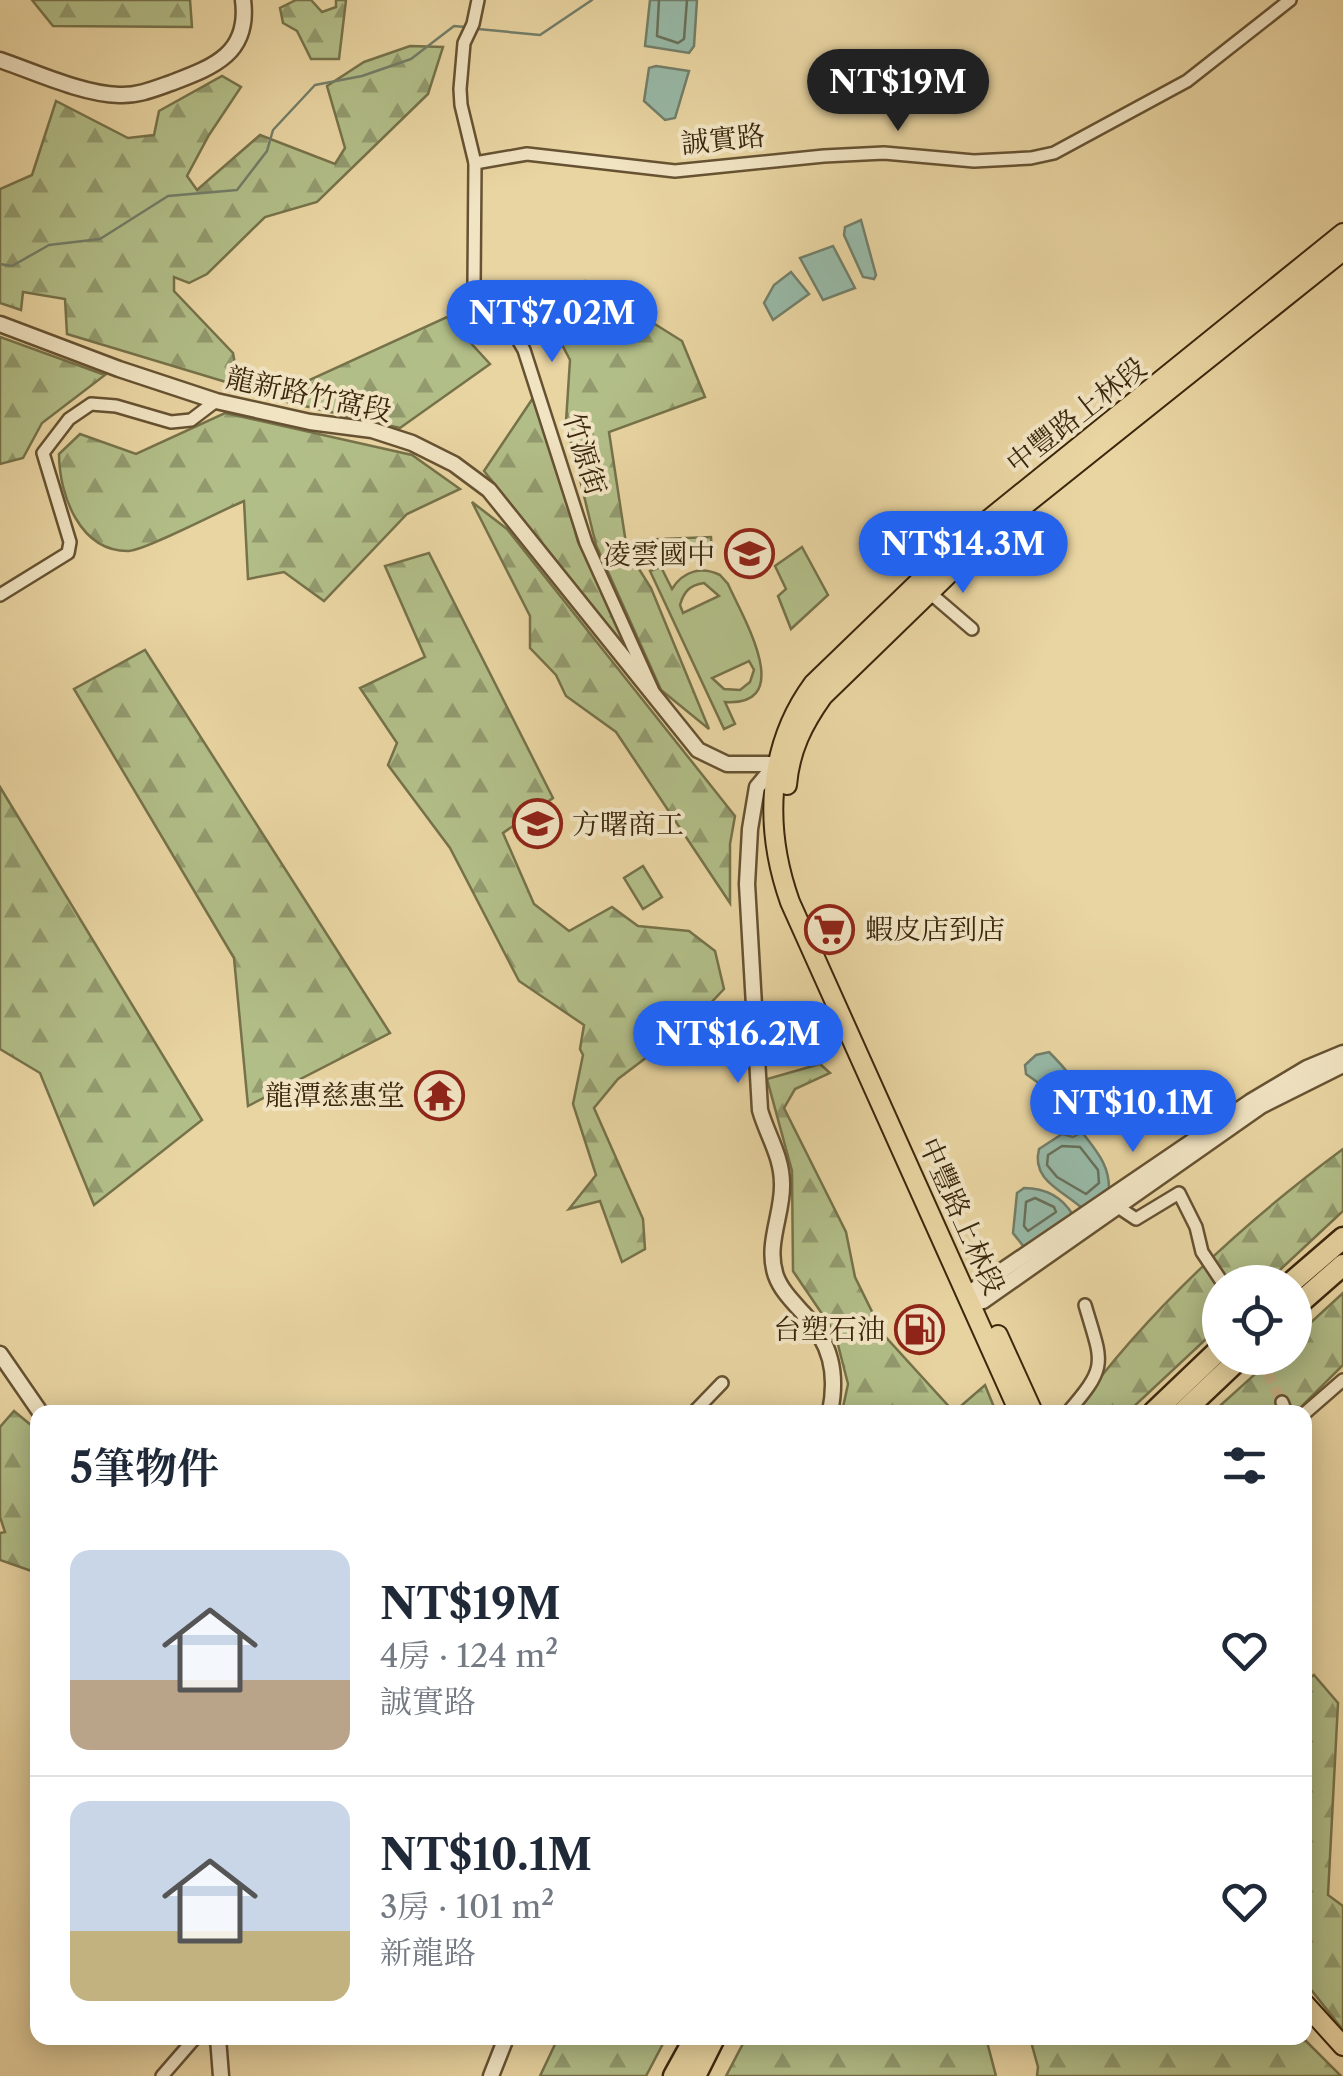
<!DOCTYPE html>
<html lang="zh-TW">
<head>
<meta charset="utf-8">
<style>
  :root { --surface:#fff; --page:#f6f6f7; --text:#1f2937; --muted:#747a83; --line:#e0e1e3; --accent:#2563eb }
  body { margin:0; font-family:"Libre Caslon Text","Noto Serif TC",serif; background:var(--page); color:var(--text); height:100vh; display:flex; flex-direction:column; font-size:38px; white-space:nowrap }
  * { box-sizing:border-box; margin:0 }
  p { font-size:32px; color:var(--muted) }
  .icon { flex:none; width:55px; height:55px; fill:none; stroke:currentColor; stroke-width:2; stroke-linecap:round; stroke-linejoin:round }
  .map { position:relative; flex:1; overflow:hidden }
  .side { position:absolute; left:30px; top:1405px; width:1282px; height:640px; display:flex; flex-direction:column; background:var(--surface); border-radius:20px; box-shadow:0 5px 25px #0003 }
  .side>* { flex:none }
  .buttons { position:absolute; left:1202px; top:1265px; display:grid; gap:20px }
  .buttons a { display:grid; place-items:center; width:110px; height:110px; border-radius:50%; background:var(--surface); box-shadow:0 5px 25px #0003; font-size:50px }
  .price { position:absolute; translate:-50% -85px; padding:0 22px; border-radius:35px; background:var(--accent); color:#fff; font-size:32px; line-height:65px; filter:drop-shadow(0 2px 5px #0008) }
  .price::after { content:''; position:absolute; left:50%; top:60px; width:30px; height:22px; margin-left:-15px; background:inherit; clip-path:polygon(0 0,100% 0,50% 100%) }
  .price.active { background:#222; color:#fff }
  ul { padding:0; list-style:none }
  li { display:flex; align-items:center; gap:30px; height:250px; padding:0 40px }
  li+li { border-top:2px solid var(--line) }
  li span { display:grid; place-items:center; flex:none; width:280px; height:200px; border-radius:20px; color:#555 }
  li>.icon { margin-inline-start:auto }
  span .icon { width:120px; height:120px; fill:#fffc; stroke-width:1 }
  li b { font-size:42px }
  h2 { display:flex; justify-content:space-between; align-items:center; height:120px; padding:0 40px; font-size:42px }
  .map>svg:first-child { display:block }
</style>
</head>
<body>
<div class="map">
<svg width="1343" height="2076" viewBox="0 0 1343 2076">
  <defs>
    <pattern id="forest-firs" width="22" height="20" patternUnits="userSpaceOnUse" patternTransform="scale(2.5)"><rect width="22" height="20" fill="#b2be88"/><path d="M5 1l3.5 6h-7zM16 11l3.5 6h-7z" fill="#929a6e"/></pattern>
  </defs>
  <rect width="100%" height="100%" fill="#e9d5a2"/>
  <filter id="stains"><feTurbulence type="fractalNoise" baseFrequency=".002" numOctaves="4"/><feColorMatrix values="0 0 0 0 .2 0 0 0 0 .09 0 0 0 0 .02 0 0 0 .5 -.17"/></filter>
  <radialGradient id="worn" r=".72"><stop offset=".6" stop-color="#630" stop-opacity="0"/><stop offset="1" stop-color="#630" stop-opacity=".3"/></radialGradient>
  <g fill="url(#forest-firs)" stroke="#76724a" stroke-width="2.5">
    <path d="M32 0H190L192 27 53 26Z"/>
    <path d="M296 0H311L322 12 336 7V0H346L339 59H311L297 31 283 23 280 8Z"/>
    <path d="M410 46 443 47 428 94 317 202 265 217 207 274 189 283 174 277V291L233 353 239 386 67 334 65 299 23 292 21 310 0 303V189L32 175 56 101 128 138 154 135 159 111 222 76 241 87 209 135 187 176 197 190 260 135 335 164 345 148 327 86 364 62Z"/>
    <path d="M586 281 682 341 705 397 609 432 627 550 651 588 709 729 661 690 596 545 566 422 570 360 531 285Z"/>
    <path d="M447 317 490 364 400 428 270 398Z"/>
    <path d="M0 337 105 375 42 423 23 458 0 464Z"/>
    <path d="M533 398 553 450 578 542 638 659 629 663 615 634 484 471Z"/>
    <path d="M225 413 412 455 460 489 407 514 324 601 284 572 248 579 244 501C222 510 146 550 129 551 80 552 59 495 59 454L80 434 136 454Z"/>
    <path d="M472 502 507 529 735 816 730 844V903L616 732 566 696 556 675 530 648V616Z"/>
    <path d="M429 553 553 798 503 833 534 904 569 931 612 907 638 926 689 931 715 951 724 989 692 1023 618 1079 594 1108 643 1219 645 1249 622 1262 600 1201 569 1209 596 1175 573 1104 583 1055 580 1049 584 1025 519 981 450 848 388 765 397 743 360 688 425 657 385 566Z"/>
    <path d="M145 650 390 1033 248 1106 234 958 74 689Z"/>
    <path d="M0 787 202 1120 94 1205 40 1073 0 1049Z"/>
    <path d="M820 1064 830 1073 795 1089 784 1108 846 1232 855 1277 883 1334 954 1412 985 1385 996 1412H842L848 1384 835 1333 793 1271 792 1171 767 1079Z"/>
    <path d="M1343 1149V1211L1267 1282H1220V1326L1128 1412H1074C1148 1310 1242 1224 1343 1149Z"/>
    <path d="M1343 1293V1365L1296 1412H1213L1273 1358H1295V1337Z"/>
    <path d="M14 1411 37 1430V1573L0 1560V1533L5 1532 0 1517V1427Z"/>
    <path d="M1314 1675 1338 1703 1328 1895 1343 1906V2030L1305 1982V1681Z"/>
    <path d="M558 2038H666L646 2076H540Z"/>
    <path d="M746 2038H986L996 2076H726Z"/>
    <path d="M1030 2038H1303L1341 2076H1037L1038 2067Z"/>
  </g>
  <g fill="#b2be88" stroke="#76724a" stroke-width="2.5" fill-rule="evenodd">
    <path d="M711 537 712 557 637 560 636 540Z"/>
    <path d="M802 547 828 595 791 629 778 596 786 589 775 566Z"/>
    <path d="M661 567 672 589C683 571 701 566 720 575L728 584C741 614 798 707 725 702L735 724 724 729 650 571ZM704 583 719 596 683 613 680 605C684 591 690 585 704 583ZM749 661 754 670 750 682 740 690 724 689 712 678Z"/>
    <path d="M643 866 662 897 643 909 624 878Z"/>
  </g>
  <g fill="#97b9a7" stroke="#727e69" stroke-width="2.5">
    <path d="M650 0H697L694 46 689 53 645 46Z"/>
    <path d="M656 66 689 71 675 118 665 120 644 101 649 68Z"/>
    <path d="M861 220 876 275 874 279 863 277 844 235 845 227Z"/>
    <path d="M833 246 855 288 823 300 800 258Z"/>
    <path d="M791 272 809 294 773 320 764 303 774 285Z"/>
    <path d="M1049 1052C1065 1068 1079 1082 1078 1105L1052 1124 1051 1092 1026 1074 1025 1065 1036 1055Z"/>
    <path d="M1082 1132C1096 1151 1109 1164 1109 1188L1083 1209C1062 1190 1031 1180 1039 1149L1062 1134 1073 1137Z"/>
    <path d="M1024 1188C1045 1188 1062 1197 1073 1215L1024 1247 1013 1233 1017 1193Z"/>
  </g>
  <g fill="none" stroke-linecap="round" stroke-linejoin="round">
    <g stroke="#68705a" stroke-width="2.5">
      <path d="M659 0 657 36 678 43 684 39 687 0"/>
      <path d="M1062 1146 1080 1147 1098 1170 1099 1183 1086 1194 1057 1177 1047 1165 1048 1155Z"/>
      <path d="M1035 1198 1054 1207 1056 1212 1028 1231 1024 1226 1026 1202Z"/>
    </g>
    <g stroke="#727e69" stroke-width="2.5">
      <path d="M478 29 540 35 592 0"/>
      <path d="M0 264 12 266 49 245 100 239 168 196 237 190 267 151 273 130 315 85 362 76 411 59 454 26 465 27"/>
    </g>
    <path stroke="#c6b284" stroke-width="11" stroke-dasharray="11 5.5" stroke-linecap="butt" d="M1260 1358 1282 1402"/>
    <defs>
      <g id="minor">
        <path d="M478 0 473 24 464 43 460 89 461 105 475 163 474 285 510 326 524 350 586 543 652 689"/>
        <path d="M475 163 527 154 675 171 824 156 884 153 974 161 1031 158 1054 153 1187 81 1290 0"/>
        <path d="M930 593 972 629"/>
        <path d="M0 595 68 553 70 542 43 453 69 419 91 404 116 406 171 422 191 420 216 401"/>
        <path d="M1118 1207 1136 1219 1179 1193 1196 1227 1202 1252 1222 1282"/>
        <path d="M1282 1402 1286 1412"/>
        <path d="M694 1412 722 1383"/>
        <path d="M1068 1412C1109 1365 1102 1363 1085 1305"/>
        <path d="M1305 1413 1343 1380"/>
        <path d="M162 2076 195 2038"/>
      </g>
      <g id="tertiary">
        <path d="M0 60C35 72 82 94 119 95 137 96 154 89 171 83 213 67 250 54 243 0"/>
        <path d="M0 324 119 369 216 401 310 422 372 430 412 443 454 464 489 490 698 750 727 764H783"/>
        <path d="M777 763 757 787 750 829 747 884 760 1110C767 1135 782 1156 782 1184 783 1214 765 1245 776 1276 781 1290 793 1302 803 1313 831 1343 838 1373 830 1412"/>
        <path d="M971 1304 975 1289 1250 1102 1307 1068 1343 1053"/>
        <path d="M971 1304 983 1301 1261 1106 1343 1065"/>
        <path d="M0 1354 40 1412"/>
        <path d="M218 2038 221 2076"/>
        <path d="M491 2076 506 2038"/>
      </g>
      <g id="primary">
        <path d="M787 785C790 750 803 724 823 696L995 529 1343 251"/>
        <path d="M998 1335 1033 1412"/>
        <path d="M1019 1412 790 902C764 829 766 748 813 684L957 545 1343 233"/>
        <path d="M1305 2004 1343 2046"/>
      </g>
      <g id="motorway">
        <path d="M1292 1282 1343 1238"/>
        <path d="M1295 1307 1343 1265"/>
        <path d="M1154 1412 1220 1349"/>
        <path d="M1183 1412 1240 1358"/>
        <path d="M674 2076 695 2038"/>
        <path d="M695 2076 714 2038"/>
      </g>
    </defs>
    <use href="#minor" stroke="#665232" stroke-width="16"/>
    <use href="#tertiary" stroke="#665232" stroke-width="19"/>
    <use href="#primary" stroke="#3a260d" stroke-width="22"/>
    <use href="#motorway" stroke="#3a260d" stroke-width="25"/>
    <use href="#minor" stroke="#f1e4c3" stroke-width="11"/>
    <use href="#tertiary" stroke="#f1e4c3" stroke-width="14"/>
    <use href="#primary" stroke="#e9d5a2" stroke-width="18"/>
    <use href="#motorway" stroke="#e9d5a2" stroke-width="20"/>
  </g>
  <defs>
    <symbol id="school-ring" viewBox="-11 -11 22 22"><circle r="9.5" fill="#f1e4c3" stroke="#8f2418" stroke-width="1.5"/><path d="M0-5L7-2L0 1L-7-2ZM-4 1L0 2.5L4 1V4Q0 6-4 4Z" fill="#8f2418"/></symbol>
    <symbol id="supermarket-ring" viewBox="-11 -11 22 22"><circle r="9.5" fill="#f1e4c3" stroke="#8f2418" stroke-width="1.5"/><path d="M-6-5.5h2.5l.6 2H6L4.5 2H-2.5L-4.4-4H-6ZM-1.5 3.2a1.3 1.3 0 1 0 .1 0ZM3 3.2a1.3 1.3 0 1 0 .1 0Z" fill="#8f2418"/></symbol>
    <symbol id="temple-ring" viewBox="-11 -11 22 22"><circle r="9.5" fill="#f1e4c3" stroke="#8f2418" stroke-width="1.5"/><path d="M0-6L5-2H3V0L6.5 2.5H4V6H1.5V3h-3V6H-4V2.5H-6.5L-3 0V-2H-5Z" fill="#8f2418"/></symbol>
    <symbol id="fuel-ring" viewBox="-11 -11 22 22"><circle r="9.5" fill="#f1e4c3" stroke="#8f2418" stroke-width="1.5"/><path d="M-5.5-6h7V0h2V4h1.3V-2.5L3-4.5l.8-.8L6-3V5H2.5V1h-1V6h-7ZM-4.2-4.7v3.2H.2V-4.7Z" fill="#8f2418"/></symbol>
  </defs>
  <g fill-rule="evenodd">
    <use href="#school-ring" x="722" y="526" width="55" height="55"/>
    <use href="#school-ring" x="510" y="796" width="55" height="55"/>
    <use href="#supermarket-ring" x="802" y="902" width="55" height="55"/>
    <use href="#temple-ring" x="412" y="1068" width="55" height="55"/>
    <use href="#fuel-ring" x="892" y="1302" width="55" height="55"/>
  </g>
  <g text-anchor="middle" stroke-width="8" stroke-linejoin="round" paint-order="stroke">
    <g font-size="28" fill="#3a260d" stroke="#f1e4c3">
      <text transform="translate(723 139) rotate(-6)" y="10">誠實路</text>
      <text transform="translate(309 394) rotate(12)" y="10">龍新路竹窩段</text>
      <text transform="translate(1076 415) rotate(-38)" y="10">中豐路上林段</text>
      <text transform="translate(585 454) rotate(73)" y="10">竹源街</text>
      <text transform="translate(962 1216) rotate(66)" y="10">中豐路上林段</text>
    </g>
    <g font-size="28" fill="#3a260d" stroke="#f1e4c3" text-anchor="end">
      <text x="715" y="564">凌雲國中</text>
      <text x="572" y="834" text-anchor="start">方曙商工</text>
      <text x="865" y="939" text-anchor="start">蝦皮店到店</text>
      <text x="405" y="1105">龍潭慈惠堂</text>
      <text x="885" y="1339">台塑石油</text>
    </g>
  </g>
  <rect width="100%" height="100%" filter="url(#stains)"/>
  <rect width="100%" height="100%" fill="url(#worn)"/>
</svg>
<div class="buttons">
<a><svg class="icon" aria-label="locate" viewBox="0 0 24 24"><circle cx="12" cy="12" r="6"/><path d="M12 2v4M12 18v4M2 12h4M18 12h4"/></svg></a>
</div>
<b class="price active" style="left:898px;top:134px">NT$19M</b>
<b class="price" style="left:552px;top:365px">NT$7.02M</b>
<b class="price" style="left:963px;top:596px">NT$14.3M</b>
<b class="price" style="left:738px;top:1086px">NT$16.2M</b>
<b class="price" style="left:1133px;top:1155px">NT$10.1M</b>
<section class="side">
<h2>5筆物件<svg class="icon" aria-label="filters" viewBox="0 0 24 24"><path d="M4 7h16M4 17h16"/><circle cx="9" cy="7" r="2"/><circle cx="15" cy="17" r="2"/></svg></h2>
<ul>
<li><span style="background:linear-gradient(#c9d6e8 65%,#b9a48a 0)"><svg class="icon" aria-label="home" viewBox="0 0 24 24"><path d="M3 11l9-7 9 7M6 9v11h12V9"/></svg></span><div><b>NT$19M</b><p>4房 · 124 m²</p><p>誠實路</p></div><svg class="icon" aria-label="heart" viewBox="0 0 24 24"><path d="M12 20l-8-8c-3-5 5-10 8-4 3-6 11-1 8 4z"/></svg></li>
<li><span style="background:linear-gradient(#c9d6e8 65%,#c2b280 0)"><svg class="icon" aria-label="home" viewBox="0 0 24 24"><path d="M3 11l9-7 9 7M6 9v11h12V9"/></svg></span><div><b>NT$10.1M</b><p>3房 · 101 m²</p><p>新龍路</p></div><svg class="icon" aria-label="heart" viewBox="0 0 24 24"><path d="M12 20l-8-8c-3-5 5-10 8-4 3-6 11-1 8 4z"/></svg></li>
</ul>
</section>
</div>
</body>
</html>
